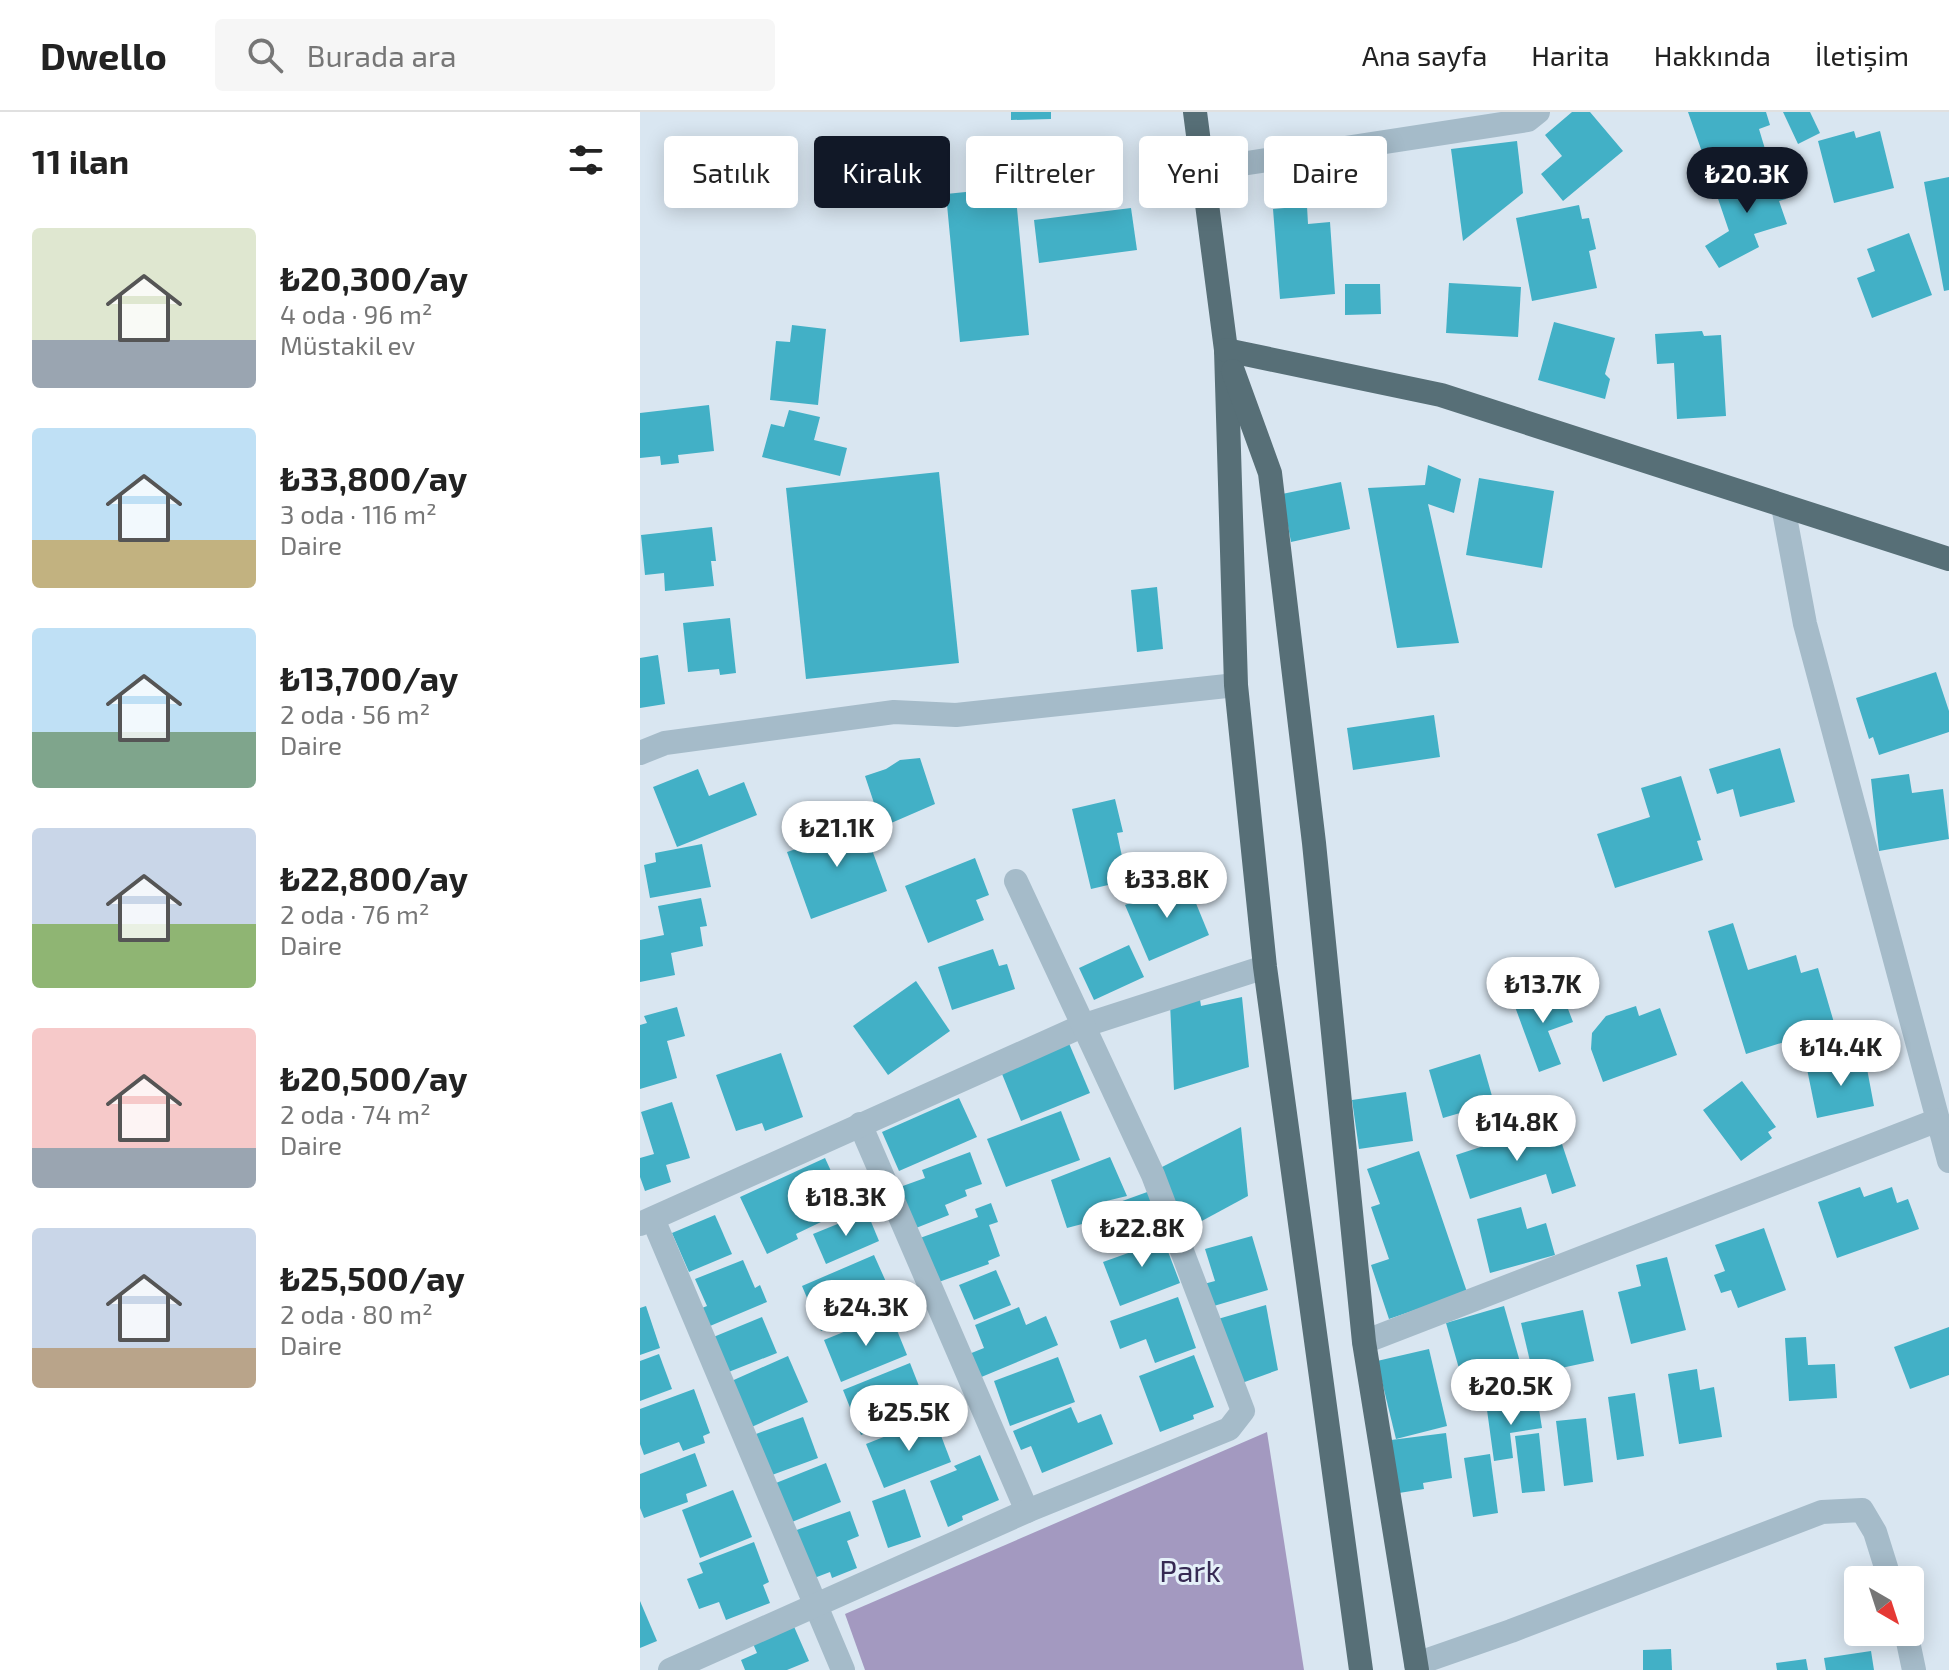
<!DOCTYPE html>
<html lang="tr">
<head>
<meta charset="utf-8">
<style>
  :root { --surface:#fff; --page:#f6f6f6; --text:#222; --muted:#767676; --line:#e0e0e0; --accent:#111827 }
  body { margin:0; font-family:"Exo 2",sans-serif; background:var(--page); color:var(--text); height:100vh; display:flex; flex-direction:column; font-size:30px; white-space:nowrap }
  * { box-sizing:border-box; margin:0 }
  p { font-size:26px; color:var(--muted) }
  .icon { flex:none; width:44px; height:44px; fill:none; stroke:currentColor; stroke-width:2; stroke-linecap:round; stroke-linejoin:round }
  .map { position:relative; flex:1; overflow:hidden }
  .drawer { display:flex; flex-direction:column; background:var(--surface); width:640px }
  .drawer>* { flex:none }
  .hud { position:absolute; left:24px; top:24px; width:760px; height:72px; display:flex; gap:16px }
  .needle { width:52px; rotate:141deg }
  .tools { position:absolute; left:1204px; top:1454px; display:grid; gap:16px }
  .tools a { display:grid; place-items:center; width:80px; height:80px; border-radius:8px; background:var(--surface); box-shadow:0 4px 20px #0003; font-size:40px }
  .price { position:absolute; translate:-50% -68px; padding:0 18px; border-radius:28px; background:#fff; color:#222; font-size:26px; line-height:52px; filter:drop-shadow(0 2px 4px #0008) }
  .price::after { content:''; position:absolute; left:50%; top:48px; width:24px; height:18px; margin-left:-12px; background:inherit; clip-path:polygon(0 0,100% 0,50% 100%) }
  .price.on { background:var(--accent); color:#fff }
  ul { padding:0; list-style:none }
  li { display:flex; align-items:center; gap:24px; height:200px; padding:0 32px }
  li span { display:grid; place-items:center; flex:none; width:224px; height:160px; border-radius:8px; color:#555 }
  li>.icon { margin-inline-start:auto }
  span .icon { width:96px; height:96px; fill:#fffc; stroke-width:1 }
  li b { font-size:34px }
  h2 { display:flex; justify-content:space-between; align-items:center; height:96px; padding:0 32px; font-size:34px }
  .tag { padding:0 28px; border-radius:8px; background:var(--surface); box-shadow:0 4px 20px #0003; font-size:28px; line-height:72px }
  .tag.on { background:var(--accent); color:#fff }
  header { display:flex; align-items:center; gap:48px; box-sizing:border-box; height:112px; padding:0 40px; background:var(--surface); border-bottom:2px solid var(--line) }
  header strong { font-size:38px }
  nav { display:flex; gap:44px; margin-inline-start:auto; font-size:28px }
  .search { width:560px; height:72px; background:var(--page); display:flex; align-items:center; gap:20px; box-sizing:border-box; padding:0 28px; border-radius:8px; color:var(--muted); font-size:30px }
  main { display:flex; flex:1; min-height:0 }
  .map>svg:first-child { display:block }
</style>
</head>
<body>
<header>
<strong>Dwello</strong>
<div class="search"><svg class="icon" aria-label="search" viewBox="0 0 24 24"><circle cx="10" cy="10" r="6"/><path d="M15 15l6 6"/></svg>Burada ara</div>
<nav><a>Ana sayfa</a><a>Harita</a><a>Hakkında</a><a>İletişim</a></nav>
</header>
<main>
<section class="drawer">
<h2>11 ilan<svg class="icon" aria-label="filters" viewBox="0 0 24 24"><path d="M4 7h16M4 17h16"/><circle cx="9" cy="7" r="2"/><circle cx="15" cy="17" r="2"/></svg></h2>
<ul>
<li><span style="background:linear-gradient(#dfe7d0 70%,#9aa5b1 0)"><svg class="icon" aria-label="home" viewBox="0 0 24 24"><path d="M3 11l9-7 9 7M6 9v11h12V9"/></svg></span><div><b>₺20,300/ay</b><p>4 oda · 96 m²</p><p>Müstakil ev</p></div></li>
<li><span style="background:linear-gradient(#bfe0f5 70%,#c2b280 0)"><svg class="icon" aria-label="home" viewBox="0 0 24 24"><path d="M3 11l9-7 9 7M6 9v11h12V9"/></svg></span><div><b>₺33,800/ay</b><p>3 oda · 116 m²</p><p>Daire</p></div></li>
<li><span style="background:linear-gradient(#bfe0f5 65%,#7fa58c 0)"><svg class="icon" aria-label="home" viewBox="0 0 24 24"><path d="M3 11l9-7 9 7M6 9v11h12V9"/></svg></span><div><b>₺13,700/ay</b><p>2 oda · 56 m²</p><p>Daire</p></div></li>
<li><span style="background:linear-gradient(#c9d6e8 60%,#8fb573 0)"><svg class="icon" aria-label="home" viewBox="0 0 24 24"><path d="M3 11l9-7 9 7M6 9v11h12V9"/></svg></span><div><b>₺22,800/ay</b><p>2 oda · 76 m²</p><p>Daire</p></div></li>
<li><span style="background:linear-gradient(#f6c9c9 75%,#9aa5b1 0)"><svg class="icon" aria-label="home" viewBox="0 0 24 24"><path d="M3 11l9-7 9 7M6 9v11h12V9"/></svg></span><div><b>₺20,500/ay</b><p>2 oda · 74 m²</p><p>Daire</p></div></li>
<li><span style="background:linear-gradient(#c9d6e8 75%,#b9a48a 0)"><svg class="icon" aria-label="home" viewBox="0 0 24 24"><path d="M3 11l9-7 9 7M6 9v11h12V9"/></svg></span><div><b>₺25,500/ay</b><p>2 oda · 80 m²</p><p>Daire</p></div></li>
</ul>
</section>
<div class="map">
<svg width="1309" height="1558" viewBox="0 0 1309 1558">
  <rect width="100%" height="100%" fill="#d9e6f1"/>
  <path fill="#a399c0" d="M627 1320 664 1558H225L205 1502Z"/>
  <g fill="#42b0c6">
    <path d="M371 0H411V7L371 8Z"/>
    <path d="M932 0H950L983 39 923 89 901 62 922 44 905 23Z"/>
    <path d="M1048 0H1126L1130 13 1119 17 1125 37 1068 57Z"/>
    <path d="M1143 0H1170L1180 21 1158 32Z"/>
    <path d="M1214 19 1216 26 1240 19 1254 76 1194 91 1178 29Z"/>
    <path d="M877 29 883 81 823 129 811 37Z"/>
    <path d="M1136 57 1146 87 1139 89 1147 112 1114 122 1119 135 1079 156 1065 134 1089 119 1074 75Z"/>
    <path d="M1309 65V178L1304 179 1284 70Z"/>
    <path d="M375 75 389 223 320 230 306 82Z"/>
    <path d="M939 93 942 107 949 106 956 137 949 139 957 176 892 189 876 106Z"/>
    <path d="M667 94 668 112 690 110 695 182 640 187 633 97Z"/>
    <path d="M491 96 497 138 399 151 394 108Z"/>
    <path d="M1269 121 1292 183 1232 206 1217 166 1235 159 1227 137Z"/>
    <path d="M809 171 881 175 878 225 806 221Z"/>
    <path d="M705 172H740L741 202 705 203Z"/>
    <path d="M914 210 975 226 965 262 970 267 965 287 898 268Z"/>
    <path d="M152 213 186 217 178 293 130 288 136 229 150 230Z"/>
    <path d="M1062 219 1064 224 1081 223 1086 304 1037 307 1034 251 1017 252 1015 222Z"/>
    <path d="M69 293 74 339 38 343 39 351 21 353 20 344 0 346V301Z"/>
    <path d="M149 298 180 305 174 328 207 336 200 364 122 345 131 312 144 315Z"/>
    <path d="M788 353 821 367 814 401 788 392 819 531 757 536 728 376 785 373Z"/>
    <path d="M299 360 319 551 166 567 146 376Z"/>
    <path d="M839 366 914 379 902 456 826 443Z"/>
    <path d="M701 370 710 417 651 430 642 382Z"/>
    <path d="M72 415 76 449H71L74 474 25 479 24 461 5 463 1 423Z"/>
    <path d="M517 475 523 537 497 540 491 478Z"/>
    <path d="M90 506 96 561 80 563 79 557 48 560 43 511Z"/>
    <path d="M18 543 25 592 0 596V546Z"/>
    <path d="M1296 560 1309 599V620L1239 643 1233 625 1229 627 1216 586Z"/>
    <path d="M794 603 800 645 713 658 707 616Z"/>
    <path d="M1140 636 1155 690 1100 705 1093 677 1077 682 1069 657Z"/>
    <path d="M280 646 295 692 242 715 225 664 246 657 260 648Z"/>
    <path d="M58 657 69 684 104 670 117 703 37 735 13 675Z"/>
    <path d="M1269 662 1272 681 1303 677 1309 727 1239 739 1231 667Z"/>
    <path d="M1041 664 1061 728 1057 729 1063 748 975 776 957 722 1010 705 1001 676Z"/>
    <path d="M475 687 483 720 477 721 483 749 488 748 490 760 479 762 481 770 451 777 432 697Z"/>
    <path d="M220 705 247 779 171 807 147 740 174 731 171 722Z"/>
    <path d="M62 732 71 775 10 786 4 753 16 750 15 741Z"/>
    <path d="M335 746 349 783 336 788 344 808 288 831 265 774Z"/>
    <path d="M546 767 569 823 509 849 485 793Z"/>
    <path d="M61 786 67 814 60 815 63 834 31 841 35 863 0 870V828L24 823 18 794Z"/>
    <path d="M1093 811 1108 858 1156 843 1161 861 1178 856 1195 914 1106 942 1068 819Z"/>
    <path d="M489 833 504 865 454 888 439 856Z"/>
    <path d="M353 837 359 854 367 852 375 877 312 898 298 855Z"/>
    <path d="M276 869 310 919 248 963 213 914Z"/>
    <path d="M920 876 933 910 908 919 921 952 899 960 874 892Z"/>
    <path d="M559 881 561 894 602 885 609 955 534 978 530 891Z"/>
    <path d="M996 894 999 904 1020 896 1037 943 963 970 951 937 952 921 966 904Z"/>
    <path d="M37 895 45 924 27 929 37 966 0 977V913L7 911 4 904Z"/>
    <path d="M428 929 450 981 381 1009 360 957Z"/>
    <path d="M141 941 163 1005 125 1019 122 1011 96 1019 76 963Z"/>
    <path d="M840 942 854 991 803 1006 789 958Z"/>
    <path d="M1225 946 1234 994 1177 1006 1167 957Z"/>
    <path d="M1102 969 1136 1015 1128 1020 1132 1026 1101 1049 1063 998Z"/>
    <path d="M766 980 773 1029 719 1037 712 988Z"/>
    <path d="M319 986 337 1025 259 1059 242 1020Z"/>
    <path d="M32 990 50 1046 26 1053 31 1070 5 1079 0 1065V1046L14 1042 1 1000Z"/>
    <path d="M421 999 440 1048 366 1075 347 1027Z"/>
    <path d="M915 1011 936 1074 912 1082 906 1062 830 1087 816 1043Z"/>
    <path d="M601 1015 608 1084 547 1117 521 1068 522 1055Z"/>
    <path d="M779 1039 827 1180 749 1207 731 1153 749 1147 731 1095 740 1092 727 1057Z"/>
    <path d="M330 1040 342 1072 325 1078 327 1084 305 1093 309 1103 276 1116 260 1075 285 1066 282 1058Z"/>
    <path d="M470 1045 487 1084 458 1091 461 1107 427 1116 411 1068Z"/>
    <path d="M185 1046 206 1092 178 1105 181 1110 156 1122 158 1127 127 1142 100 1085Z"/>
    <path d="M1220 1075 1224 1085 1252 1075 1257 1091 1268 1087 1279 1117 1197 1146 1178 1090Z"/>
    <path d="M510 1079 520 1108 473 1125 463 1096Z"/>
    <path d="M351 1091 358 1110 349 1113 360 1144 348 1149 349 1152 296 1171 280 1126 338 1105 335 1097Z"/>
    <path d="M881 1095 887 1117 906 1111 915 1143 850 1161 837 1107Z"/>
    <path d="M227 1100 239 1129 186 1152 173 1122Z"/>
    <path d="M75 1103 92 1142 49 1160 32 1121Z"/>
    <path d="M519 1116 540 1171 480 1194 463 1150 491 1140 487 1129Z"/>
    <path d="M1124 1116 1146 1178 1098 1196 1091 1178 1081 1181 1074 1163 1085 1159 1075 1133Z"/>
    <path d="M612 1124 628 1178 567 1196 560 1173 575 1169 565 1137Z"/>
    <path d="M234 1143 247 1172 227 1181 234 1196 181 1219 162 1174Z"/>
    <path d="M1027 1145 1046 1218 991 1232 978 1180 1001 1174 996 1153Z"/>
    <path d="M103 1148 115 1176 120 1173 127 1190 70 1214 62 1196 67 1194 55 1167Z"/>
    <path d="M356 1158 371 1193 334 1208 319 1173Z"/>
    <path d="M538 1185 556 1236 515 1251 506 1227 480 1237 470 1209Z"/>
    <path d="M626 1193 638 1258 599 1272 571 1209Z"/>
    <path d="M6 1194 20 1236 0 1243V1196Z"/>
    <path d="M864 1194 888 1278 830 1295 806 1211Z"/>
    <path d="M379 1195 386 1213 406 1204 418 1233 339 1266 329 1242 344 1236 335 1213Z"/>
    <path d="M943 1198 954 1249 893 1262 881 1211Z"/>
    <path d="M250 1201 267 1243 201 1270 184 1228Z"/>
    <path d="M122 1205 137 1241 86 1261 71 1226Z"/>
    <path d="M1309 1215V1263L1270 1277 1254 1235Z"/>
    <path d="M1166 1225 1168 1253 1195 1252 1197 1286 1149 1289 1145 1226Z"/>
    <path d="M789 1237 807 1314 756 1327 737 1249Z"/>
    <path d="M19 1242 32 1277 0 1289V1249Z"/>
    <path d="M554 1243 574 1295 553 1303 554 1307 520 1320 499 1264Z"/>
    <path d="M148 1244 168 1290 107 1317 87 1271Z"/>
    <path d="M418 1245 435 1290 370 1314 354 1269Z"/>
    <path d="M270 1251 288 1297 221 1323 203 1278Z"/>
    <path d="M1057 1257 1060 1278 1074 1275 1082 1325 1039 1332 1028 1262Z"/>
    <path d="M54 1277 70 1321 63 1324 65 1331 43 1339 39 1330 4 1343 0 1332V1297Z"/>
    <path d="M995 1281 1004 1344 977 1348 968 1285Z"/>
    <path d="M898 1291 902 1316 870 1321 873 1346 854 1349 847 1298Z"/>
    <path d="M431 1295 438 1311 461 1302 473 1332 402 1361 391 1334 381 1338 373 1319Z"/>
    <path d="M163 1305 178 1346 132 1363 116 1322Z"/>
    <path d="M294 1305 311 1350 244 1376 226 1332Z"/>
    <path d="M946 1306 953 1370 924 1374 916 1309Z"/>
    <path d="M806 1321 812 1366 783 1371 784 1377 759 1381 751 1328Z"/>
    <path d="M899 1321 905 1379 882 1381 875 1324Z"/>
    <path d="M55 1341 67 1374 46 1382 48 1390 4 1406 0 1396V1362Z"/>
    <path d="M850 1342 858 1401 833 1405 824 1346Z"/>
    <path d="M340 1343 359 1388 322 1404 323 1408 308 1415 290 1369 317 1358 314 1354Z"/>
    <path d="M186 1351 201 1390 147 1412 131 1373Z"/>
    <path d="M265 1377 281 1425 248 1436 232 1389Z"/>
    <path d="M93 1378 112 1425 60 1446 42 1398Z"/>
    <path d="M210 1399 219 1424 207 1429 217 1456 192 1466 190 1460 169 1468 151 1420Z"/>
    <path d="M114 1430 129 1470 123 1473 130 1491 86 1508 79 1490 59 1497 47 1467 63 1461 59 1451Z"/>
    <path d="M0 1489 17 1529 0 1536Z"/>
    <path d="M152 1510 169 1549 147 1558H105L101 1548 117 1541 111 1527Z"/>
    <path d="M1031 1537 1032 1558H1003V1538Z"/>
    <path d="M1231 1539 1234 1558H1186L1184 1546Z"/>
    <path d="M1166 1547 1168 1558H1137L1136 1551Z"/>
  </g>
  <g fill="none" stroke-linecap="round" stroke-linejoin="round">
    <g stroke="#a5bbc9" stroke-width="24">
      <path d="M562 58 888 8 898 0"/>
      <path d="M1143 394 1165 512 1309 1049"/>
      <path d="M0 641 25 631 254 600 316 603 596 573"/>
      <path d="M220 1012 387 1399"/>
      <path d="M13 1107 203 1558"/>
      <path d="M0 1112 442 914 625 855"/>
      <path d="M724 1230 1298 1008"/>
      <path d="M1266 1520 1274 1558"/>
      <path d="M776 1552 871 1519 1182 1400 1222 1398 1235 1420 1250 1468"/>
      <path d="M30 1558 387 1399 589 1317 603 1299 513 1063 376 769"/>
    </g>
    <g stroke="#576f77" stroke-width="24">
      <path d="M555 0 586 238 596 573 625 855 721 1558"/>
      <path d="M586 238 801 283 1309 447"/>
      <path d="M593 259 630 361 674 731 724 1230 777 1558"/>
    </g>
  </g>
  <g text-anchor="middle" stroke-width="6" stroke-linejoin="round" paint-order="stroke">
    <g font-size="30" fill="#362a53" stroke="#e5f0f9">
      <text x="550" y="1470">Park</text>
    </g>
  </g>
</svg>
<div class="tools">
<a><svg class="needle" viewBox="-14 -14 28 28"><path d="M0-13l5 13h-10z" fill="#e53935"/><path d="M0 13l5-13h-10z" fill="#767676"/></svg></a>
</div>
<b class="price on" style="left:1107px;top:103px">₺20.3K</b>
<b class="price" style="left:197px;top:757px">₺21.1K</b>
<b class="price" style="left:527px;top:808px">₺33.8K</b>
<b class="price" style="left:903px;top:913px">₺13.7K</b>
<b class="price" style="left:1201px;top:976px">₺14.4K</b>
<b class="price" style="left:877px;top:1051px">₺14.8K</b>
<b class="price" style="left:206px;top:1126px">₺18.3K</b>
<b class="price" style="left:502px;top:1157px">₺22.8K</b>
<b class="price" style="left:226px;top:1236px">₺24.3K</b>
<b class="price" style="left:871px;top:1315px">₺20.5K</b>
<b class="price" style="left:269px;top:1341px">₺25.5K</b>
<div class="hud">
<a class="tag">Satılık</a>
<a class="tag on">Kiralık</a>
<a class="tag">Filtreler</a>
<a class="tag">Yeni</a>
<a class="tag">Daire</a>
</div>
</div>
</main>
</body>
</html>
